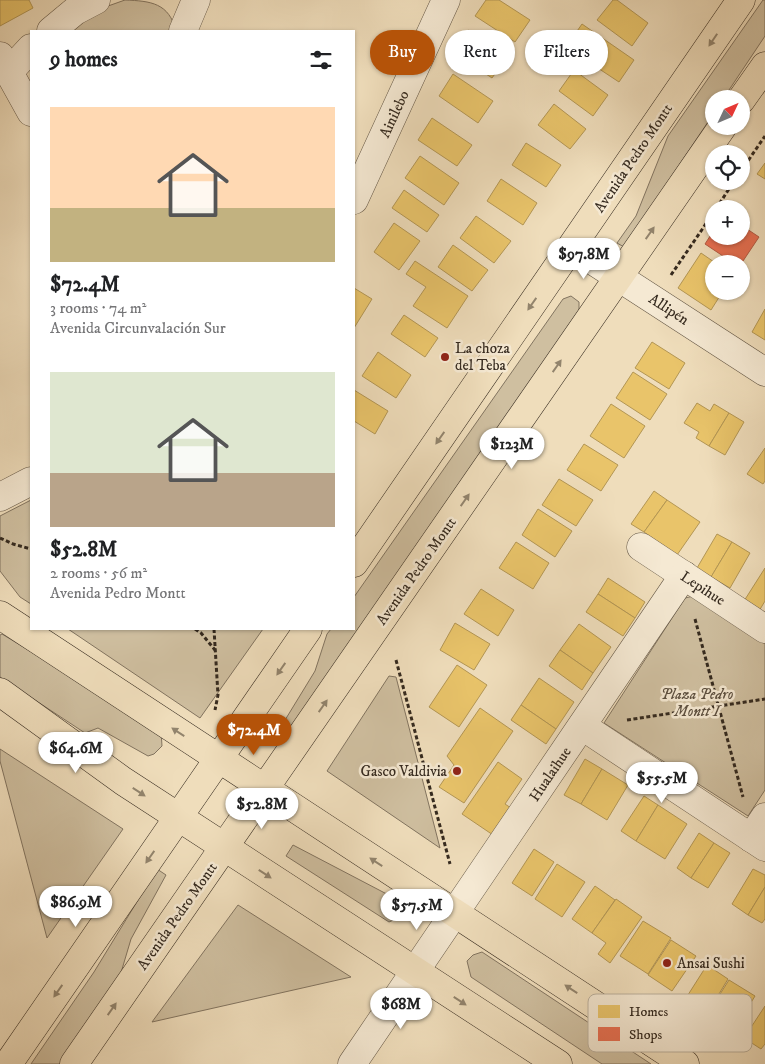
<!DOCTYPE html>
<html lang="en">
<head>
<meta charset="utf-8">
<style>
  :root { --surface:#fff; --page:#f6f6f6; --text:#202124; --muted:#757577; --accent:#b45309 }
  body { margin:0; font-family:"IM FELL DW Pica",serif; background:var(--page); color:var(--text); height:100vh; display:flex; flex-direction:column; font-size:19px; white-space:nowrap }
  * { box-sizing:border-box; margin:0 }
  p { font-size:16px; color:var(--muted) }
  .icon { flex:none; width:28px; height:28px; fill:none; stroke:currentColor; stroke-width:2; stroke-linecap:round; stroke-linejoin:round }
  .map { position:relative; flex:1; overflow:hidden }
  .panel { position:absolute; left:30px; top:30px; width:325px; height:600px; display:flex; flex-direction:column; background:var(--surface); border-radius:0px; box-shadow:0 1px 4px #0004 }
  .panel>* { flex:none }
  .guide { position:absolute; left:370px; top:30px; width:320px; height:45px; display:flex; gap:10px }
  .needle { width:32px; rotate:46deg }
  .buttons { position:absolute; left:705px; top:90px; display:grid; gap:10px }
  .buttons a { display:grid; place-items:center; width:45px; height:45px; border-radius:50%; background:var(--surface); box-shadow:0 1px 4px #0004; font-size:25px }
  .price { position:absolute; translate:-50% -42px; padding:0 11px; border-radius:18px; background:#fff; color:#222; font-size:16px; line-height:32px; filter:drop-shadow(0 1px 2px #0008) }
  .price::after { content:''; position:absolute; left:50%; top:30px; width:15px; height:11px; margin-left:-8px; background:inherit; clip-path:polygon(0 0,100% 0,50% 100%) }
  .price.selected { background:var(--accent); color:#fff }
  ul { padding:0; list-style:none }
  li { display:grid; align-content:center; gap:10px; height:265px; padding:0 20px }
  li span { display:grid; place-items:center; height:155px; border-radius:0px; color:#555 }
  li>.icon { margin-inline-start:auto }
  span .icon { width:90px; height:90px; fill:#fffc; stroke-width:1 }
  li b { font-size:21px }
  h2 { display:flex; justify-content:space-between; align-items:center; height:60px; padding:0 20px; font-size:21px }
  .pill { padding:0 18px; border-radius:22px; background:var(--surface); box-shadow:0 1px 4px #0004; font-size:18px; line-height:45px }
  .pill.selected { background:var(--accent); color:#fff }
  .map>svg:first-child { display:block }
</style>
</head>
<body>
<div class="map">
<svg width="765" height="1064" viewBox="0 0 765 1064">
  <rect width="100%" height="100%" fill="#efddbb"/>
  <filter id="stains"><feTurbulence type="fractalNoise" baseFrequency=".004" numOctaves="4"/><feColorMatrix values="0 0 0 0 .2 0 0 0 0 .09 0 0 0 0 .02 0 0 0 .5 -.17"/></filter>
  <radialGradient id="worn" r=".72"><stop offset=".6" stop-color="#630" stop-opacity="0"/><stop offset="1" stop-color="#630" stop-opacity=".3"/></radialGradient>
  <g fill="#cfbfa0" stroke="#827460">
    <path d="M125 0C151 1 169 3 176 31H66L94 11Z"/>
    <path d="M763 0H765V36L723 99H714V113L624 247 617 243 636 216 668 136Z"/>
    <path d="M571 296 579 302V310L354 639 288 731 282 725 315 671 327 634 331 629H354V597L563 299Z"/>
    <path d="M31 500V604L20 597 0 571V516Z"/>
    <path d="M698 595 765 638V790L748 816 604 723 685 598Z"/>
    <path d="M68 629H263L200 718Z"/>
    <path d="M2 634 161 731 162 746 154 754 148 756 98 728 85 733 0 677V635Z"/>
    <path d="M389 676 396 677 440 848 327 771Z"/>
    <path d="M0 749 123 829 47 938 0 761Z"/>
    <path d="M293 845 402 902 400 917 389 922 286 856Z"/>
    <path d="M157 869 166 875 131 939 117 986 61 1064H31L94 972Z"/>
    <path d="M238 905 351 977 152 1022Z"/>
    <path d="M482 952 651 1064H602L471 977 467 961 473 955Z"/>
  </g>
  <g fill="#e9c46a" stroke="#b39654">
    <path d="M0 0H29L33 8 0 26Z"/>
    <path d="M486 0H499L530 20 515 42 475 16Z"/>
    <path d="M613 0H617L648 23 632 46 597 20Z"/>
    <path d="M582 24 634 60 619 82 566 47Z"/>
    <path d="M468 30 507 57 492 78 453 52Z"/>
    <path d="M574 70 608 95 593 116 559 91Z"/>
    <path d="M453 74 493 101 478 123 439 96Z"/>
    <path d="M554 104 586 129 570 149 538 125Z"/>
    <path d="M432 118 472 145 457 166 418 140Z"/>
    <path d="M526 143 561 165 546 187 512 165Z"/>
    <path d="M420 156 459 183 444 205 405 178Z"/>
    <path d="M765 163V179L757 174Z"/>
    <path d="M501 179 537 203 523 225 487 201Z"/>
    <path d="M404 190 439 215 427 232 392 208Z"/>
    <path d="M476 216 511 241 494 263 460 238Z"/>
    <path d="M394 223 420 241 399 270 374 252Z"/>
    <path d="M453 245 488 270 472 291 438 267Z"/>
    <path d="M701 253 717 264H714V291H723L711 310 678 288Z"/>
    <path d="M415 261 468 296 447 328 413 306 426 287 406 274Z"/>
    <path d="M354 288 372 299 354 328Z"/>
    <path d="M765 309V340L752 332Z"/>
    <path d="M404 315 438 338 425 357 391 334Z"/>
    <path d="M652 342 685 363 669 389 635 368Z"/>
    <path d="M378 352 411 375 396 398 362 376Z"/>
    <path d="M633 372 667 394 650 420 616 398Z"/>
    <path d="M354 390 388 411 375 434 354 421Z"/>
    <path d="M697 403 710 411 714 404 729 413 709 446 696 438 699 432 684 423Z"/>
    <path d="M611 404 645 426 624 458 590 436Z"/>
    <path d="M729 413 744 422 725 455 709 446Z"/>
    <path d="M584 444 618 465 601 491 567 470Z"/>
    <path d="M765 448V481L763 484 747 474Z"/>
    <path d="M559 479 593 500 576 526 542 505Z"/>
    <path d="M654 491 667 500 644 532 631 524Z"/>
    <path d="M667 500 700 522 677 555 644 532Z"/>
    <path d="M538 509 572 531 555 557 522 535Z"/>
    <path d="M717 534 732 542 711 577 697 568Z"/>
    <path d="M516 542 549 563 533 589 499 568Z"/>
    <path d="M732 542 750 553 730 588 711 577Z"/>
    <path d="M765 568V601L759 611 744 601Z"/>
    <path d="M608 578 645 602 635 618 598 594Z"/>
    <path d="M481 589 514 610 498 636 464 614Z"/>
    <path d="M598 594 635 618 623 636 586 612Z"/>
    <path d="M455 623 490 644 474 670 440 650Z"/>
    <path d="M579 624 611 647 593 673 560 650Z"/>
    <path d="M560 650 593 673 582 690 549 666Z"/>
    <path d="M457 665 487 685 459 727 429 707Z"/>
    <path d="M539 678 574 702 556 729 521 705Z"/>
    <path d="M521 705 556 729 546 744 511 720Z"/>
    <path d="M480 708 513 731 464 803 439 787 454 765 447 756Z"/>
    <path d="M585 759 602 769 581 804 564 795Z"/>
    <path d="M498 762 522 779 505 804 514 810 496 837 462 814Z"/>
    <path d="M602 769 628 785 607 820 581 804Z"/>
    <path d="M644 796 658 805 636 841 621 831Z"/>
    <path d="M658 805 687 824 665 859 636 841Z"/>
    <path d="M699 833 714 843 691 878 677 868Z"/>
    <path d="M714 843 730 853 708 888 691 878Z"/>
    <path d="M534 849 554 862 532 896 512 883Z"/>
    <path d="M557 864 585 882 562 917 535 899Z"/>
    <path d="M753 869 765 875V887L748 915 732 904Z"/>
    <path d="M595 886 615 900 592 933 572 919Z"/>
    <path d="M765 887V919L762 923 748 915Z"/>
    <path d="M616 899 642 917 610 963 598 954 606 943 592 933Z"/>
    <path d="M643 921 671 938 648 974 620 956Z"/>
    <path d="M671 940 696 956 672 991 648 975Z"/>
    <path d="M707 965 728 979 708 1012 686 998Z"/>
    <path d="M729 980 755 996 735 1029 708 1013Z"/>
    <path d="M765 1006V1044L761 1049 744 1038Z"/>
  </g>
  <path fill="#e76f51" stroke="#b25a42" d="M741 225 759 237 741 264H735L705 244 714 230V236H741Z"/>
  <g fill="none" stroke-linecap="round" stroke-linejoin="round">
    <defs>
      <g id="minor">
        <path d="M51 31 75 11 96 0"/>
        <path d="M183 31 196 0"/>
        <path d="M0 56 31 112"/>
        <path d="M9 72 31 48"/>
        <path d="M354 200 446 0"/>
        <path d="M572 247 765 372"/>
        <path d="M0 497 31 481"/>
        <path d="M641 547 765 629"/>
        <path d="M582 726 765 847"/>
        <path d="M751 838 765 817"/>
        <path d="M352 1064 684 575"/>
      </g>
      <g id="major">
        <path d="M741 100 765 66"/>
        <path d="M354 563 741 0"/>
        <path d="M0 615 685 1064"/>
        <path d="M0 692 123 781 558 1064"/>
        <path d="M8 1064 308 629"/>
        <path d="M74 1064 723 126"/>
      </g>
    </defs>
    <use href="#minor" stroke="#645746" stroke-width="29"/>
    <use href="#major" stroke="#352a1f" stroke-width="29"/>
    <g stroke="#352a1f" stroke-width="3" stroke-dasharray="4 2.5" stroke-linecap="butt">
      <path d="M741 171 765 136"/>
      <path d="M716 209 734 181"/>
      <path d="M671 275 714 212"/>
      <path d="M0 538 13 544 31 549"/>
      <path d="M695 619 743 797"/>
      <path d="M195 629 201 633 215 650"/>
      <path d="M214 629 218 695 215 710"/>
      <path d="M396 660 450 864"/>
      <path d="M627 720 765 699"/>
    </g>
    <use href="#minor" stroke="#f5e9d3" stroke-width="28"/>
    <use href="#major" stroke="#efddbb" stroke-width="28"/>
  </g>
  <defs><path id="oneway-solid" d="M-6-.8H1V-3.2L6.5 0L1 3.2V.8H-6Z" transform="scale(1.25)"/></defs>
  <g fill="#92846d">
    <use href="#oneway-solid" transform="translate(713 40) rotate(124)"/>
    <use href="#oneway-solid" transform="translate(650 233) rotate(-55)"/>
    <use href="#oneway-solid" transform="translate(532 304) rotate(125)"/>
    <use href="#oneway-solid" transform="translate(557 366) rotate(-55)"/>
    <use href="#oneway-solid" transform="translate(440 438) rotate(125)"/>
    <use href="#oneway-solid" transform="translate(465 500) rotate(-55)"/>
    <use href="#oneway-solid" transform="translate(281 669) rotate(125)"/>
    <use href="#oneway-solid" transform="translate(323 706) rotate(-55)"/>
    <use href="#oneway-solid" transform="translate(178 732) rotate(-147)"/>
    <use href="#oneway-solid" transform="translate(139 792) rotate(33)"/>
    <use href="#oneway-solid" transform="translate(150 857) rotate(125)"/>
    <use href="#oneway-solid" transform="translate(376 862) rotate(-147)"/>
    <use href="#oneway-solid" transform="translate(265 874) rotate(33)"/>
    <use href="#oneway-solid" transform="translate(571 989) rotate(-147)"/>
    <use href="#oneway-solid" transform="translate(58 991) rotate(125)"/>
    <use href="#oneway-solid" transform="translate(460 1001) rotate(33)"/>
    <use href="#oneway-solid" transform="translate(112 1009) rotate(-55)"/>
  </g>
  <g fill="#8f2418" stroke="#f5e9d3" stroke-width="2">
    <circle cx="445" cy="357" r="5"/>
    <circle cx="457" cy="771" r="5"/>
    <circle cx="667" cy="963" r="5"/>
  </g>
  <g text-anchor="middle" stroke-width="5" stroke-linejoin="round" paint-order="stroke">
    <g font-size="15" fill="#352a1f" stroke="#f5e9d3">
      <text transform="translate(394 114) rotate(-65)" y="5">Ainilebo</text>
      <text transform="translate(633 158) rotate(-56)" y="5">Avenida Pedro Montt</text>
      <text transform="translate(669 309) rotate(33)" y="5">Allipén</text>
      <text transform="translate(416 571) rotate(-55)" y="5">Avenida Pedro Montt</text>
      <text transform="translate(703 588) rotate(33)" y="5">Lepihue</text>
      <text transform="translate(550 774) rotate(-56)" y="5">Hualaihue</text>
      <text transform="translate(177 916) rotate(-55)" y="5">Avenida Pedro Montt</text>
    </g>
    <g font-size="15" fill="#352a1f" stroke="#f5e9d3" text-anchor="start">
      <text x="455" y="353">La choza<tspan x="455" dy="17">del Teba</tspan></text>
      <text x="447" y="776" text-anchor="end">Gasco Valdivia</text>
      <text x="677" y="968">Ansai Sushi</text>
    </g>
    <g font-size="15" font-style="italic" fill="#5c4f3f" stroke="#f5e9d3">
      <text x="697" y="699">Plaza Pedro<tspan x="697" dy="17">Montt I</tspan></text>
    </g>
  </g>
  <rect x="588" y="994" width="164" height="58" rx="8" fill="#f5e9d3" stroke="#bbb09d" stroke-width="1"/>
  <rect x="598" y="1005" width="22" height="13" fill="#e9c46a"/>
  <rect x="598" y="1027" width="22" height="14" fill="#e76f51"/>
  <g font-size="14" fill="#352a1f">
    <text x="629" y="1016">Homes</text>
    <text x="629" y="1039">Shops</text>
  </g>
  <rect width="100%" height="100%" filter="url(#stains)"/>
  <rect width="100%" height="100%" fill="url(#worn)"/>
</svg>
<div class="buttons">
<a><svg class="needle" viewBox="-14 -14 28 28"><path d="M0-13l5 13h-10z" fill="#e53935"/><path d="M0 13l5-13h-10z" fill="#757577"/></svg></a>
<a><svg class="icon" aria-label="locate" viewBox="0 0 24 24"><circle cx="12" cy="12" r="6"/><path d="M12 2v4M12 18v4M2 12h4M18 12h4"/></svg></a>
<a>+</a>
<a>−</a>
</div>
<b class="price" style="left:584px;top:280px">$97.8M</b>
<b class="price" style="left:512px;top:470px">$123M</b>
<b class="price selected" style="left:254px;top:756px">$72.4M</b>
<b class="price" style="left:76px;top:774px">$64.6M</b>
<b class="price" style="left:662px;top:804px">$55.5M</b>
<b class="price" style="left:262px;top:830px">$52.8M</b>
<b class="price" style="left:76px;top:928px">$86.9M</b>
<b class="price" style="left:417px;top:931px">$57.5M</b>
<b class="price" style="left:401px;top:1030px">$68M</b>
<div class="guide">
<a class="pill selected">Buy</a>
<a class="pill">Rent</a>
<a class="pill">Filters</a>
</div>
<section class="panel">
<h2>9 homes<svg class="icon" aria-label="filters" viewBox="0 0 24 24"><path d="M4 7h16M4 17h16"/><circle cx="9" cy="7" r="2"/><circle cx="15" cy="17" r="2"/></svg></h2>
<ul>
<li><span style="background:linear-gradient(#ffd9b3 65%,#c2b280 0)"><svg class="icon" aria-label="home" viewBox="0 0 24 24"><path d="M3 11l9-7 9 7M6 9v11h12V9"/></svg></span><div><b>$72.4M</b><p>3 rooms · 74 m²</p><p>Avenida Circunvalación Sur</p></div></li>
<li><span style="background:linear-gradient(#dfe7d0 65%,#b9a48a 0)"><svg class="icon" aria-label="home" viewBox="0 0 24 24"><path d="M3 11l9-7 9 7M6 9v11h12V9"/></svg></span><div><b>$52.8M</b><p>2 rooms · 56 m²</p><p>Avenida Pedro Montt</p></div></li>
</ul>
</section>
</div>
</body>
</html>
